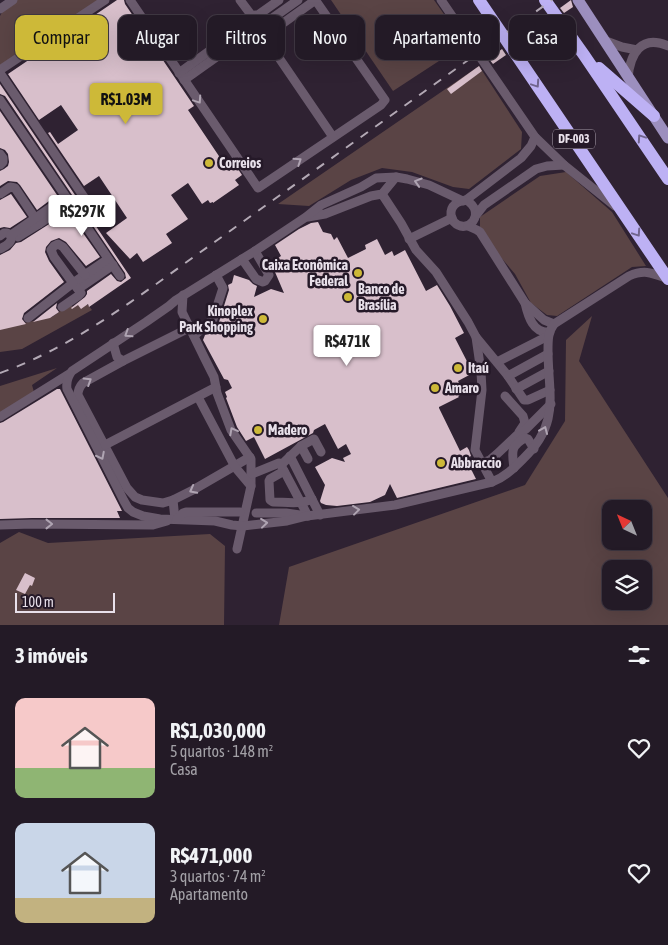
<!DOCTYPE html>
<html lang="pt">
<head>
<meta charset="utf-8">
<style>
  :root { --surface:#231a26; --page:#2b232e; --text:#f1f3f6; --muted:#a3a1a7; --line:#403843; --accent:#cdb938 }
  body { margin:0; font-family:"Asap Condensed",sans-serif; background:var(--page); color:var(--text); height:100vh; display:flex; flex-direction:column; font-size:19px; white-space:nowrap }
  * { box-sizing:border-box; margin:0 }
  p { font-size:16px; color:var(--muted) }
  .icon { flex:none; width:28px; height:28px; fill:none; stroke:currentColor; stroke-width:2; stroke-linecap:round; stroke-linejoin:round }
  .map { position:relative; height:625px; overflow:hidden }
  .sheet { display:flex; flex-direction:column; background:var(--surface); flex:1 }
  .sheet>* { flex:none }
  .guide { position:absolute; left:15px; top:15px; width:639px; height:45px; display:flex; gap:10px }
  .needle { width:32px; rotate:317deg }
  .tools { position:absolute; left:602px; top:500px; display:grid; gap:10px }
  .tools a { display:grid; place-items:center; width:50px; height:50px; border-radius:10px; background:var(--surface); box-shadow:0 5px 20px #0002,0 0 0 1px var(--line); font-size:25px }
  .scale { position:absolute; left:15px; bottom:12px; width:100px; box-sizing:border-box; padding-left:5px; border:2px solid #e8e0ea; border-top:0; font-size:14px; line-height:18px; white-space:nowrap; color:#e8e0ea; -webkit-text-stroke:4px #251928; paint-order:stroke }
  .price { position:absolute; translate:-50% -42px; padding:0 11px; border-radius:5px; background:#fff; color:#222; font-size:16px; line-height:32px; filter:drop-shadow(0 1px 2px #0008) }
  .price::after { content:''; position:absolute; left:50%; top:30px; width:15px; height:11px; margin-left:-8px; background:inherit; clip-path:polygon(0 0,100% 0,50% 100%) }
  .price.current { background:var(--accent); color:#111 }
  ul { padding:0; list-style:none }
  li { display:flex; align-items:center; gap:15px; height:125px; padding:0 15px }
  li span { display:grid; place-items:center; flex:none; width:140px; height:100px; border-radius:10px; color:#555 }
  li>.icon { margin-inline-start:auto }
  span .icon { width:60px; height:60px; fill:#fffc; stroke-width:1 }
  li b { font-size:21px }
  h2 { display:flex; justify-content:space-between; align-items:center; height:60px; padding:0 15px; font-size:21px }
  .pill { padding:0 18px; border-radius:10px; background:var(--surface); box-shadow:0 5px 20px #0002,0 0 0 1px var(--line); font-size:18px; line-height:45px }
  .pill.current { background:var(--accent); color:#111 }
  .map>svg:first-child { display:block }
</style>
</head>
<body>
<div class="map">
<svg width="668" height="625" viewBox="0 0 668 625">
  <rect width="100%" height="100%" fill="#2f2232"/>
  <g fill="#5a4445" fill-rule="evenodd">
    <path d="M17 0H100L1 67 0 65V16L3 10Z"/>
    <path d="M331 0H434L465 44 393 91Z"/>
    <path d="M479 66 522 132 521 149 469 189 453 187 412 172 382 168 351 180 309 206 278 204Z"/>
    <path d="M566 172 612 212 646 266 632 267 557 316 547 315 531 303 515 274 498 254 480 228V217L540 176Z"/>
    <path d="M79 303 87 304 92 310 22 349 0 352V328L52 317 70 304 73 307Z"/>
    <path d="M592 316 579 361 668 498V625H279L289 567 525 485 565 421 566 340ZM611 509H644V541H611ZM611 569H644V601H611Z"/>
    <path d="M57 368 32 385 34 392 0 416V386Z"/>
    <path d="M19 532 48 543 210 534 225 546 224 625H0V543Z"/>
  </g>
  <g fill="#d8bfcb">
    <path d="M117 0H124L125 4 194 106 188 110 229 171 236 166 242 175 235 180 239 185 213 203V202L210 203 208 200 202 204 188 183 171 195 188 219 166 234 172 243 143 262 137 253 130 259 106 233 127 218 99 176 84 186 48 133 50 132 58 144 78 130 61 105 39 120 8 74Z"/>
    <path d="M571 0 573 7 564 13 560 8Z"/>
    <path d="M547 17 551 22 519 45 516 40Z"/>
    <path d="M502 49 506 55 493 64 489 59Z"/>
    <path d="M479 66 482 71 451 94 447 89Z"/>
    <path d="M0 84 131 278 89 307 88 304 81 309 78 305 72 309 71 308 85 297 87 294V291L111 274 117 281 121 282 126 278 125 273 5 96 0 94Z"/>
    <path d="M0 111 57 195 37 210 20 185 17 182 8 181 0 186V171L4 169 8 166 9 162 8 154 5 150 0 148Z"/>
    <path d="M11 194 27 217 10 228 4 227 0 228V200Z"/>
    <path d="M68 212 100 257 86 266 66 242 59 238 51 241 46 247 45 252 49 261 64 282 24 313 22 319 26 324 0 330V255L10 250 16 243 21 242Z"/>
    <path d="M318 222 323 232 331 234 334 240 337 237 348 258 366 249 365 245 377 239 385 255 392 251 394 256 405 250 426 291 437 285 450 306 464 333 455 338 473 373 458 381 464 393 458 396 459 397 439 407V408L460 451 467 447 469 450 471 456 466 459 476 479 397 498 390 484 385 495 370 502 337 506 326 505 321 503 320 501 325 485 315 467 332 458 345 462 343 458 351 454 346 444 338 449 325 424 314 430 313 433 265 459 254 437 246 441 237 427 226 398 227 397 225 392 232 388 228 380 224 379 203 340 205 335 223 326 219 322 229 290 228 285 232 283 234 275 249 280 253 284 257 286 254 297 271 289 284 293 275 272 276 268 274 264 275 260 281 256 275 245 299 229 311 223Z"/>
    <path d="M57 303 56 308 59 312 50 318 33 322Z"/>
    <path d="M57 389H60L122 511H117L120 518H32L0 519V423L3 422Z"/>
    <path d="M25 573 35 578 32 586 30 585 25 594 16 590Z"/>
  </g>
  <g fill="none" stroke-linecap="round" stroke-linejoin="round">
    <g stroke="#6a5b6d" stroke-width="9">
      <path d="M130 0 258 188 381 105 385 100 316 1H314L265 36"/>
      <path d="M240 0 252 16"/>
      <path d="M441 0 535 137 564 165 615 206"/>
      <path d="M0 9 13 0"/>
      <path d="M258 15 261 17 264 24 260 30 253 31C248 28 247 23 250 18L255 15H258L279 0"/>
      <path d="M264 24 298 0"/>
      <path d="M260 30 333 137"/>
      <path d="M606 41 622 47 637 50"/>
      <path d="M0 70 105 0"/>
      <path d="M0 73 88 203"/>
      <path d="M179 73 248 23"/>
      <path d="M628 78C630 54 641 34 668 46"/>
      <path d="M184 80 253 31"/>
      <path d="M0 100 120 276"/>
      <path d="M0 154 3 158V162L0 165"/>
      <path d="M0 194 10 187 15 188 39 224 70 203"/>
      <path d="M382 194 401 223 416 250 436 272 468 322 476 337 481 372 482 390 475 450 492 482"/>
      <path d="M466 200 521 158 531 146 535 137"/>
      <path d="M466 200C488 213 467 236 454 222 452 219 452 218 451 215 450 205 458 201 466 200Z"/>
      <path d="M477 214 484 205 536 169 547 166 564 165"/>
      <path d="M308 217 325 214 371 196 382 194 396 177"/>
      <path d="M468 226 477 230 480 232 525 303C528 316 533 334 550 332"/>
      <path d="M0 236 4 233H7L11 235"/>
      <path d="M18 237 39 224"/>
      <path d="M409 239 452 218"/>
      <path d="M0 249C5 246 13 243 11 235L66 197"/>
      <path d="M242 259 256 279 263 282 265 281 269 275 255 251"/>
      <path d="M78 289 113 265"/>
      <path d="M183 295 182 312 204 357 214 377 217 393 231 430 251 459V486L237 549"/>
      <path d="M525 303 544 320 554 324"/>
      <path d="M62 307 78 296 81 293 73 283 108 259"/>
      <path d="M28 318 73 283 54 257 51 250 54 246 58 244 63 247 85 275"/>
      <path d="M189 328 123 361 83 383C79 387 78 390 78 395L127 488 135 497 142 500 163 503 173 500 193 490 250 457"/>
      <path d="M194 336 213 319 223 288 216 275"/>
      <path d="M476 337 508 376 524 400H528L550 390"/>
      <path d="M113 343 117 357 123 361"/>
      <path d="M497 362 548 336"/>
      <path d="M508 376 548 354"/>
      <path d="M516 389 549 371"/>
      <path d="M505 396 523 416 525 423 519 432"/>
      <path d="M198 397 235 467 251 486"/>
      <path d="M0 417 69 374"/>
      <path d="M105 445 216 387"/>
      <path d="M301 446 308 459"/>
      <path d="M290 456 320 515"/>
      <path d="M482 463 490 460 497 454 516 436 526 429 551 404"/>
      <path d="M282 467 308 516"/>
      <path d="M514 468C512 453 510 446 525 438L528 439 534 449"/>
      <path d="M284 471 270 479 269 481 270 500 273 502C285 502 301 505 312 499"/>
      <path d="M252 474 279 463 281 465 301 446 314 439 321 452"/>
      <path d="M173 500 175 519"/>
      <path d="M256 513H286L307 516 395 505 492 482C505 477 514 468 523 459 561 423 548 395 548 350 548 340 548 332 554 324L629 276C645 269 652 273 668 279"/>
      <path d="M307 516 287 521 243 526 232 525 215 521 160 519 143 516 133 512 128 508 124 501 67 389C66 382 68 376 72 371L146 322 169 306 176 300 255 251 306 217 321 205 361 187 376 178 396 177 407 179 429 185 463 201"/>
      <path d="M177 519 183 513 186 512H240"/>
      <path d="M0 525 32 524 153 525 167 521"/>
    </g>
    <path stroke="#9c8fbe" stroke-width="11" d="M578 0 668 138"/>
    <g stroke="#bdb1f4" stroke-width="12">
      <path d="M479 0 668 279"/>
      <path d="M545 0 584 55 668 179"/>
      <path d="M599 68 654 116"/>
    </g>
    <path stroke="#b3a9b5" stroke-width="2" stroke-dasharray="9 9" stroke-linecap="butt" d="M0 373C79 345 148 289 216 241 328 161 440 80 552 0"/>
  </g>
  <defs><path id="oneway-chevron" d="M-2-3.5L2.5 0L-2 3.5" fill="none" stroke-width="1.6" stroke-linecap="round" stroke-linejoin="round" transform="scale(1.25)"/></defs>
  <g stroke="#71658e">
    <use href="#oneway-chevron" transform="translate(536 84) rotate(56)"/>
    <use href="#oneway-chevron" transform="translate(641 138) rotate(-124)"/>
    <use href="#oneway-chevron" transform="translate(637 233) rotate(56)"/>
  </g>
  <g stroke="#afa4b2">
    <use href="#oneway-chevron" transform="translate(198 100) rotate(56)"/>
    <use href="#oneway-chevron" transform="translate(298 161) rotate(-34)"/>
    <use href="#oneway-chevron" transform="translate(418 182) rotate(-163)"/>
    <use href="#oneway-chevron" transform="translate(128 334) rotate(147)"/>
    <use href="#oneway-chevron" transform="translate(88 381) rotate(-32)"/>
    <use href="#oneway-chevron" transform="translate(544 430) rotate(-67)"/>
    <use href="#oneway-chevron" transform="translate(233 431) rotate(-118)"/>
    <use href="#oneway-chevron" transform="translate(101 456) rotate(63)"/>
    <use href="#oneway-chevron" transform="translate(193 490) rotate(152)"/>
    <use href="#oneway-chevron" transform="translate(356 510) rotate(-7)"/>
    <use href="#oneway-chevron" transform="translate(264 523) rotate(-6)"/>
    <use href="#oneway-chevron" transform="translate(49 524)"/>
  </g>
  <g fill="#cdb938" stroke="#251928" stroke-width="2">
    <circle cx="209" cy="163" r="5"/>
    <circle cx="358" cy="273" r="5"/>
    <circle cx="348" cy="297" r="5"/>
    <circle cx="263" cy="319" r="5"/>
    <circle cx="458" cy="368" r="5"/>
    <circle cx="435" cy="388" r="5"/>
    <circle cx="258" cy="430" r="5"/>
    <circle cx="441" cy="463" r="5"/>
  </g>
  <g text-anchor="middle" stroke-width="5" stroke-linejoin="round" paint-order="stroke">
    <rect fill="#251928" stroke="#aea4b0" stroke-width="1" x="553" y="129.5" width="42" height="19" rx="4"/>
    <g font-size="12" font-weight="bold" fill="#e8e0ea">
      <text x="574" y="143">DF-003</text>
    </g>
    <g font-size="14" font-weight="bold" fill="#e8e0ea" stroke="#251928" text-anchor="start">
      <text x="219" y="168">Correios</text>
      <text x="348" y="270" text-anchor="end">Caixa Econômica<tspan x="348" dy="16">Federal</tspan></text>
      <text x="358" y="294">Banco de<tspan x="358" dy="16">Brasília</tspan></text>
      <text x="253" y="316" text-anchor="end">Kinoplex<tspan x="253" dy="16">Park Shopping</tspan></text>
      <text x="468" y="373">Itaú</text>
      <text x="445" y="393">Amaro</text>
      <text x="268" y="435">Madero</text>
      <text x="451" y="468">Abbraccio</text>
    </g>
  </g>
</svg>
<div class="tools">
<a><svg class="needle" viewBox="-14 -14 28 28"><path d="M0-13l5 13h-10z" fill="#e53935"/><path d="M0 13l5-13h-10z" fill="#a3a1a7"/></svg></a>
<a><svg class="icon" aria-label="layers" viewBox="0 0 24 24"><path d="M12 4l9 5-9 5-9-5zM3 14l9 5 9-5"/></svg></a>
</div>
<div class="scale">100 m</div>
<b class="price current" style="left:126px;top:125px">R$1.03M</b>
<b class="price" style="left:82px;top:237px">R$297K</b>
<b class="price" style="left:347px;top:367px">R$471K</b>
<div class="guide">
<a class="pill current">Comprar</a>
<a class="pill">Alugar</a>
<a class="pill">Filtros</a>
<a class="pill">Novo</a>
<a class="pill">Apartamento</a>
<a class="pill">Casa</a>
</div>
</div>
<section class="sheet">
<h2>3 imóveis<svg class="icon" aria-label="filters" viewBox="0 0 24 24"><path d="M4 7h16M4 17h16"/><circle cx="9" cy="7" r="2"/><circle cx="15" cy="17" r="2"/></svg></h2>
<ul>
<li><span style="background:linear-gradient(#f6c9c9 70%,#8fb573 0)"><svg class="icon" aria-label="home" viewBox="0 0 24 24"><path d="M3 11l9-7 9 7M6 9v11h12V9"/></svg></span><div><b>R$1,030,000</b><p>5 quartos · 148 m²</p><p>Casa</p></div><svg class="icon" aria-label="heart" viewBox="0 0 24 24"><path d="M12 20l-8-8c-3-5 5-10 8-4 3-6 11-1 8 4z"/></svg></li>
<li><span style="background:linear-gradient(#c9d6e8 75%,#c2b280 0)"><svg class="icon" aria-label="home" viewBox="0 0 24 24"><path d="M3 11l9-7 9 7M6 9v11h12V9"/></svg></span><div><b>R$471,000</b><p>3 quartos · 74 m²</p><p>Apartamento</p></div><svg class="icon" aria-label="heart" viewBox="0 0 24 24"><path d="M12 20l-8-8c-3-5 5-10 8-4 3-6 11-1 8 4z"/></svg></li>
</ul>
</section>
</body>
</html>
